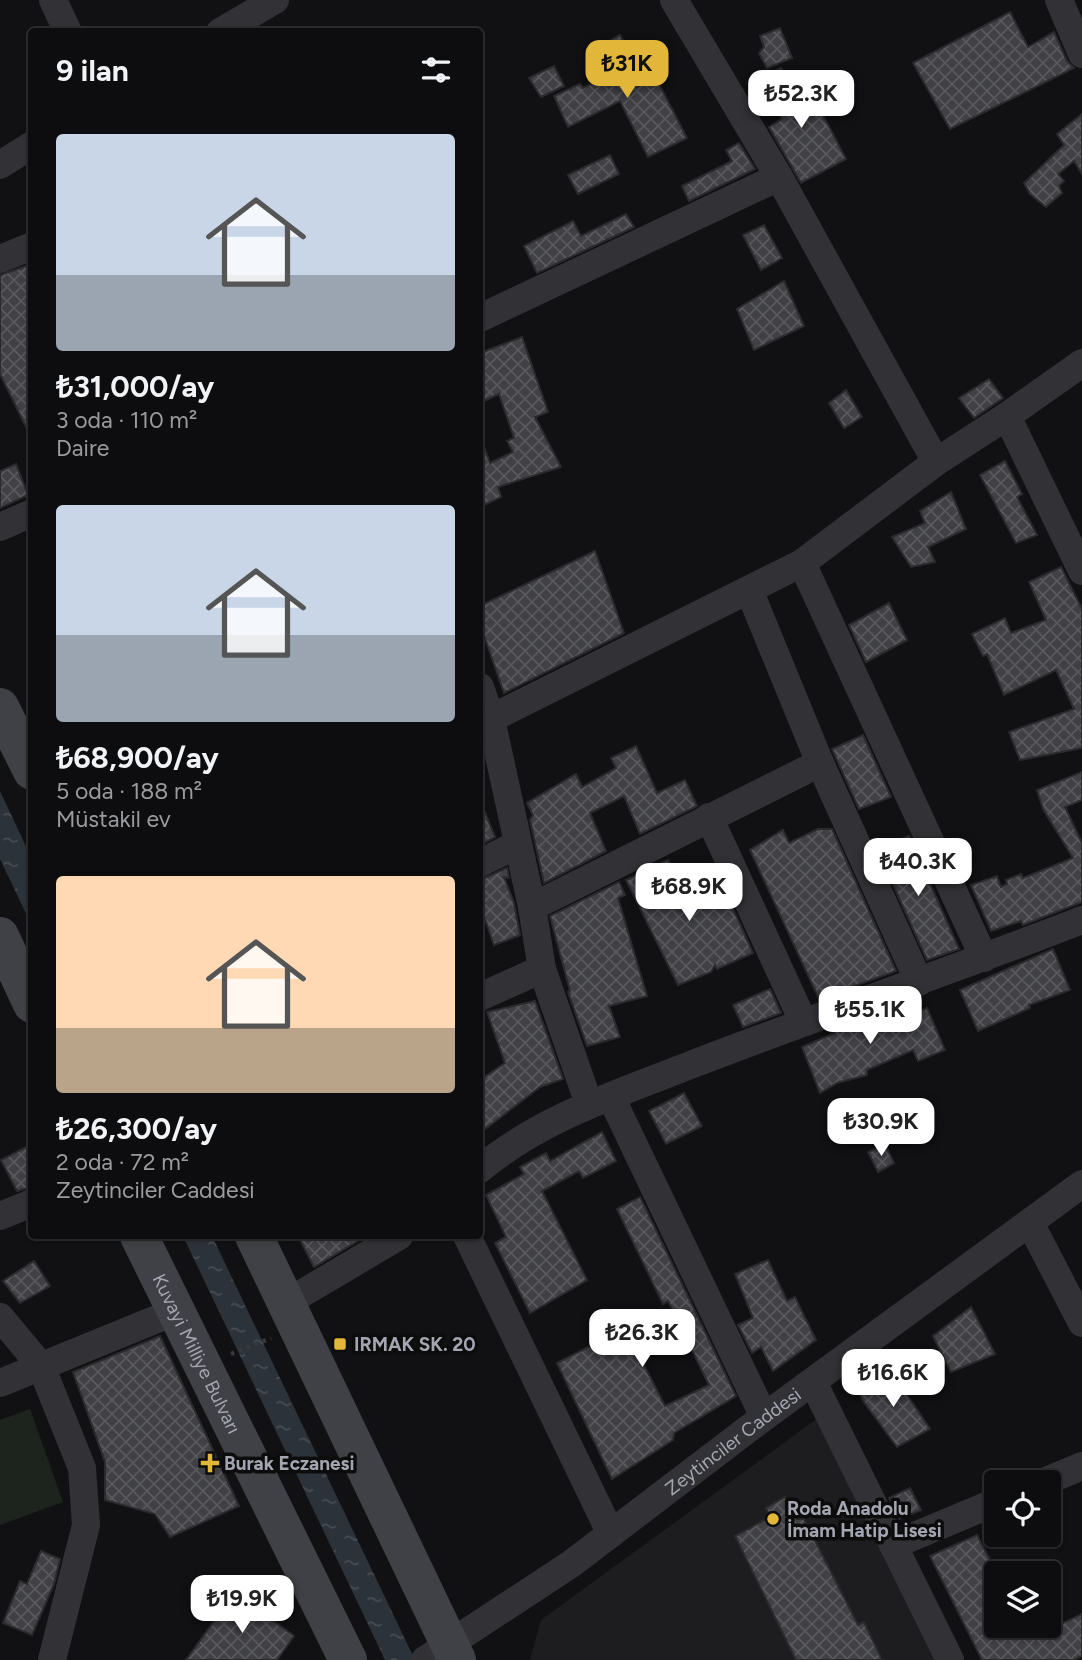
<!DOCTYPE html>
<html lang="tr">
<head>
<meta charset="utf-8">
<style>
  :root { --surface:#0d0c0e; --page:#1b1a1c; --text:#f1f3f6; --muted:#9a9b9e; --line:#2d2c2e; --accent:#e2b638 }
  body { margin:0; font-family:Figtree,sans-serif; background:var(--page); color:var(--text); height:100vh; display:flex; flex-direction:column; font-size:26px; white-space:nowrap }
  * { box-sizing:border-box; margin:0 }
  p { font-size:23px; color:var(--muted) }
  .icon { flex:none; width:38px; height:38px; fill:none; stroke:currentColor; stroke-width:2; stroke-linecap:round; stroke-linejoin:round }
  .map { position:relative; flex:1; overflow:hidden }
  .panel { position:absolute; left:28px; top:28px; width:455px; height:1211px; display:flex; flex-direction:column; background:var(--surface); border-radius:7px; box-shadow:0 2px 5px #0004,0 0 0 2px var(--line) }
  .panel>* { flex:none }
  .tools { position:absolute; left:984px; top:1470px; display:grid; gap:14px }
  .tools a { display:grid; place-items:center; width:77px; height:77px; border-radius:7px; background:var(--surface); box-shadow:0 2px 5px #0004,0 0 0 2px var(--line); font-size:35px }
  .price { position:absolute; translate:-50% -60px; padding:0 16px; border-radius:14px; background:#fff; color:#222; font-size:23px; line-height:46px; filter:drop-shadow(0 2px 4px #0008) }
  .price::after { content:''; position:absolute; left:50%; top:42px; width:21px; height:16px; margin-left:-10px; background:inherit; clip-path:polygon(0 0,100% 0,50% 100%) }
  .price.current { background:var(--accent); color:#111 }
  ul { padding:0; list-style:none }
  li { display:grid; align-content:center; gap:14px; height:371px; padding:0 28px }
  li span { display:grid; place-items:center; height:217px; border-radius:7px; color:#555 }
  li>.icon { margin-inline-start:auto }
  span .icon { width:126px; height:126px; fill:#fffc; stroke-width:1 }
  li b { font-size:30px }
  h2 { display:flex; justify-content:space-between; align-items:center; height:84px; padding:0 28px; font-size:30px }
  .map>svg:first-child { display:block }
</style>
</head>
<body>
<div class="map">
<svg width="1082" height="1660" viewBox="0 0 1082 1660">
  <defs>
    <pattern id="water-ripples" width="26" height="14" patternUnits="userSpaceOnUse" patternTransform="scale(1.75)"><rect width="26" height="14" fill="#2b3239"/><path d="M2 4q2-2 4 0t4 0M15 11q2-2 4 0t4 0" fill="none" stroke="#474d53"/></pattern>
    <pattern id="building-cross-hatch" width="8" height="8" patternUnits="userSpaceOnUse" patternTransform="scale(1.75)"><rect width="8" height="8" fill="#404045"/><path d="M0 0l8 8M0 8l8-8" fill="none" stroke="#58595d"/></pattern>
  </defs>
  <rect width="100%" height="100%" fill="#111012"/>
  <path fill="#1d1d1f" d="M818 1418 936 1660H530L541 1620Z"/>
  <path fill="#1d241e" d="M30 1409 63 1502 0 1525V1420Z"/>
  <g fill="url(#water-ripples)">
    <path d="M0 791 31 857V924L0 859Z"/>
    <path d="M183 1236H212L415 1660H385Z"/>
  </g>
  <g fill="url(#building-cross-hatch)" stroke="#2b2b2e" stroke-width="2">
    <path d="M1010 12 1028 47 1054 32 1067 61 1074 68 950 129 913 63Z"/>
    <path d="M780 28 792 58 767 68 759 53 764 47 760 36Z"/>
    <path d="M620 35 635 62 645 57 687 138 648 157 620 101 568 127 554 96 580 84 583 88 615 72 602 45Z"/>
    <path d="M554 66 564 86 541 97 529 78Z"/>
    <path d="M781 68 800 106 814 98 846 159 801 183 769 127 782 119 759 79Z"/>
    <path d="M1082 114V174L1074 161 1058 174 1064 181 1059 186 1062 193 1046 207 1030 194 1024 183 1064 145 1057 134Z"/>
    <path d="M739 143 755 169 689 201 682 186 732 161 726 150Z"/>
    <path d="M610 155 619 174 578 194 568 175Z"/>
    <path d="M626 214 634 227 537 273 524 246 573 221 581 236Z"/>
    <path d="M764 225 782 258 761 270 743 235Z"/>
    <path d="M32 264V439L0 374V275Z"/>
    <path d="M784 281 804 326 754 350 737 309Z"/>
    <path d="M522 337 548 412 535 417 561 467 498 487 501 497 480 507V444H483L490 463 513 452 507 441 514 438 499 394 480 403V353Z"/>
    <path d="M989 379 1003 398 974 418 959 398Z"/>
    <path d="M846 390 862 417 844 428 829 403Z"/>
    <path d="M1005 461 1022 494 1017 497 1037 535 1016 543 980 475Z"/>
    <path d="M16 464 28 495 0 508V471Z"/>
    <path d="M951 492 966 529 928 547 935 562 911 567 892 537 925 523 920 511Z"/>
    <path d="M595 551 624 633 504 693 480 624V606Z"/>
    <path d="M1061 567 1082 609V748L1020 760 1009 732 1074 709 1056 670 1004 695 987 654 983 656 972 634 1005 618 1011 633 1046 620 1029 582Z"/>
    <path d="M889 603 907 640 866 662 849 625Z"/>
    <path d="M863 735 891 797 859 809 832 749Z"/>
    <path d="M636 746 657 793 685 780 697 806 640 834 624 796 590 813 606 851 544 883 530 820 533 815 527 803 576 774 582 787 616 768 611 758Z"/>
    <path d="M1082 772V800L1065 807 1082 843V902L1023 925 1021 921 991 931 971 885 997 876 1001 887 1007 884 1006 880 1021 874 1023 878 1073 858 1043 809 1037 790Z"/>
    <path d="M480 800 495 837 480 845Z"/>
    <path d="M818 829H832L896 971 819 999 750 850 783 830 789 843Z"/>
    <path d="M909 836 959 949 927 960 877 849Z"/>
    <path d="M668 860 688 898 721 882 753 953 717 969 715 965 711 972 678 985 626 880Z"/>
    <path d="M507 868 509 878 504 877 514 903 520 935 494 945 480 905V880Z"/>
    <path d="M619 882 625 895 618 898 647 996 609 1006 620 1037 587 1046 568 992 570 991 550 916Z"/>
    <path d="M1053 949 1070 990 1029 1005 1030 1008 978 1031 960 990Z"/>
    <path d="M770 989 781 1013 743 1027 733 1005Z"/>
    <path d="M535 1001 563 1079 540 1087 480 1133V1080L505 1063 487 1012Z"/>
    <path d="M927 1008 945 1050 918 1061 913 1050 867 1070V1075L837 1083 820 1093 802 1047 835 1033 833 1029 890 1009 896 1022Z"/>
    <path d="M684 1093 702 1126 666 1144 649 1111Z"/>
    <path d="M602 1132 616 1161 583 1178 579 1171 542 1191 587 1280 530 1313 495 1243 506 1237 486 1195 524 1174 520 1167 546 1153 550 1161Z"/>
    <path d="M32 1144V1187L17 1191 1 1160Z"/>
    <path d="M885 1144 894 1163 878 1172 868 1152Z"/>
    <path d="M640 1197 736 1396 674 1433 673 1440 612 1479 557 1363 625 1328 665 1406 709 1385 668 1301 663 1304 617 1209Z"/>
    <path d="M298 1236H360L361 1239 314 1267Z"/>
    <path d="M768 1260 787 1301 795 1297 816 1340 773 1371 761 1347 752 1353 738 1325 753 1318 735 1274Z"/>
    <path d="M34 1261 50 1286 20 1303 3 1281Z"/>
    <path d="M971 1307 995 1354 951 1372 933 1336Z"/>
    <path d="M160 1336 239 1506 170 1537 155 1514 105 1500V1462L73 1372Z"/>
    <path d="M889 1368 930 1429 897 1447 861 1398 860 1390Z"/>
    <path d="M910 1488 921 1510 899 1519 889 1498Z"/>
    <path d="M785 1497 797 1519H804L858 1625 864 1622 882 1660H796L735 1536 770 1517 766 1508Z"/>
    <path d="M977 1535 996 1572V1626H1057L1082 1614V1656L1074 1660H982L930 1556Z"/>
    <path d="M41 1551 60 1559 54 1584 32 1635 3 1623 20 1581 27 1584Z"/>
    <path d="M235 1592 294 1636 277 1660H186Z"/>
  </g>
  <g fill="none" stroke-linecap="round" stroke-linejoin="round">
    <path stroke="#38393d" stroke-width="4.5" stroke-dasharray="3.5 5" stroke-linecap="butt" d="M231 1354 271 1338"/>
    <g stroke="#323236" stroke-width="28">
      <path d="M53 0 68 32"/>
      <path d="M674 0 779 177 936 462"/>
      <path d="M1059 0 1082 54"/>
      <path d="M220 32 275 0"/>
      <path d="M0 165 32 145"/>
      <path d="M0 259 32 246"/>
      <path d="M480 318 779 177"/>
      <path d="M1007 416 1082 363"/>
      <path d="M0 527 32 513"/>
      <path d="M802 563 984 958"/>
      <path d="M749 590 820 763 919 982"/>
      <path d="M480 687 491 719 532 907 542 969 589 1104"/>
      <path d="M480 724 802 563 936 462 1007 416 1082 571"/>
      <path d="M709 817 803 1021"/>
      <path d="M480 863 518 844"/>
      <path d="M532 907 820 763"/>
      <path d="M480 997 542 969"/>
      <path d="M611 1097 764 1417"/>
      <path d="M480 1169C540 1119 616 1094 688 1066 819 1015 952 971 1082 920"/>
      <path d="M0 1216 32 1203"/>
      <path d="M1030 1223 1082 1323"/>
      <path d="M467 1236 611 1534"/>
      <path d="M286 1303 399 1236"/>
      <path d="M0 1317 41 1366 82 1468 86 1525 52 1660"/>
      <path d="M813 1382 950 1660"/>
      <path d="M0 1383 174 1312"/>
      <path d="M1044 1482 1082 1466"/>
      <path d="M893 1545 996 1502"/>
      <path id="s1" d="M425 1660 571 1564 764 1417 1082 1184"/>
    </g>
    <g stroke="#404146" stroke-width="38">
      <path d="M0 707 32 771"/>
      <path d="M0 936 32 1004"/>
      <path id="s2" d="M139 1236 348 1660"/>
      <path d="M254 1236 457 1660"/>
    </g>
  </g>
  <g fill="#e2b638" stroke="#0c0c0d" stroke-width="2.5">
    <rect x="333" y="1337" width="14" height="14" rx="3.5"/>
    <path d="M206.5 1452.5h7v7h7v7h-7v7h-7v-7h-7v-7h7z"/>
    <circle cx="773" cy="1519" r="7"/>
  </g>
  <g text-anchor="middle" stroke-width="7" stroke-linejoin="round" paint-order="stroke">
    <g font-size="19" font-weight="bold" fill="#a3a6b1" stroke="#0c0c0d" text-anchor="start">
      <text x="354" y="1351">IRMAK SK. 20</text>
      <text x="224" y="1470">Burak Eczanesi</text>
      <text x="787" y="1515">Roda Anadolu<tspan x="787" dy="22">İmam Hatip Lisesi</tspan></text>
    </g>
    <g font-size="19" fill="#a3a6b1" stroke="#0c0c0d">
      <text dy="7" stroke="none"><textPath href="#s2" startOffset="131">Kuvayi Milliye Bulvarı</textPath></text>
      <text dy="7" stroke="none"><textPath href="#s1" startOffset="378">Zeytinciler Caddesi</textPath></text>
    </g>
  </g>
</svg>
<div class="tools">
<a><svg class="icon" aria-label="locate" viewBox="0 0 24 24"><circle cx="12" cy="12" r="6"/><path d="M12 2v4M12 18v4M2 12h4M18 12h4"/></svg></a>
<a><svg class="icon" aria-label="layers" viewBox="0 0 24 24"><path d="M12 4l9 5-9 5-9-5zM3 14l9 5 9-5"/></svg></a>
</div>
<b class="price current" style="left:627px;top:100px">₺31K</b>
<b class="price" style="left:801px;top:130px">₺52.3K</b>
<b class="price" style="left:918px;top:898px">₺40.3K</b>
<b class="price" style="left:689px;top:923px">₺68.9K</b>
<b class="price" style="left:870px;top:1046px">₺55.1K</b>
<b class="price" style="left:881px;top:1158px">₺30.9K</b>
<b class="price" style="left:642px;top:1369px">₺26.3K</b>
<b class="price" style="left:893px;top:1409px">₺16.6K</b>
<b class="price" style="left:242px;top:1635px">₺19.9K</b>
<section class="panel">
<h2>9 ilan<svg class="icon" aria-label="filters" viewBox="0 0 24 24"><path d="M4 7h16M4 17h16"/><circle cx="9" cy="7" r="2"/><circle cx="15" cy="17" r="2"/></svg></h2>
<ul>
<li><span style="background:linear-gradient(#c9d6e8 65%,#9aa5b1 0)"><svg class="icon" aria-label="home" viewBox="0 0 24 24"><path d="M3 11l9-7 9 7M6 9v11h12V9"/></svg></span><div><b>₺31,000/ay</b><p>3 oda · 110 m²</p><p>Daire</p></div></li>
<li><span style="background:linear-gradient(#c9d6e8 60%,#9aa5b1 0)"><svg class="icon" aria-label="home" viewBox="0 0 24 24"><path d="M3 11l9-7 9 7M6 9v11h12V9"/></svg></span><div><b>₺68,900/ay</b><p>5 oda · 188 m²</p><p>Müstakil ev</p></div></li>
<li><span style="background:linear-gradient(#ffd9b3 70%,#b9a48a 0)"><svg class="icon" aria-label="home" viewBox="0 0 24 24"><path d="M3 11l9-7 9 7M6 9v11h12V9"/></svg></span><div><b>₺26,300/ay</b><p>2 oda · 72 m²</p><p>Zeytinciler Caddesi</p></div></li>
</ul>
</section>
</div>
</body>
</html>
